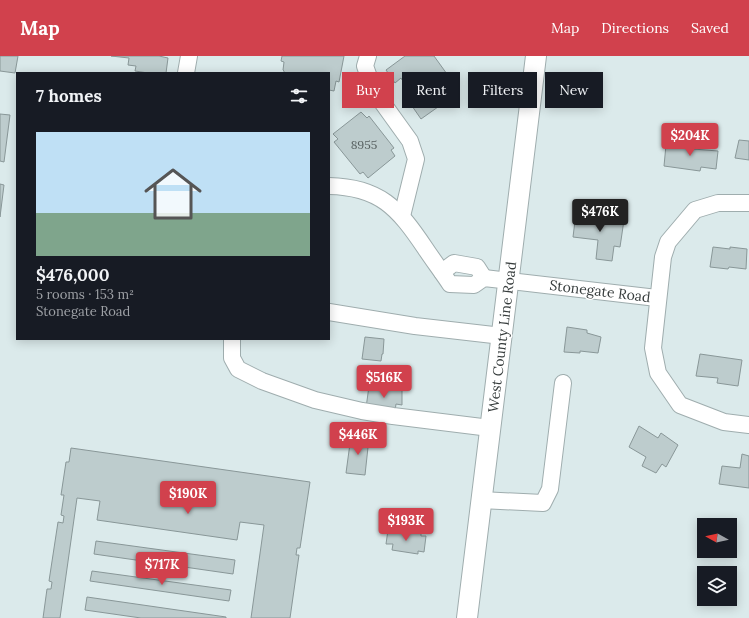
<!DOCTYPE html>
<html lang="en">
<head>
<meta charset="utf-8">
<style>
  :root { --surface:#171b24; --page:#20242c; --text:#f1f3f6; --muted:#9ea1a6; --accent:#d1414d }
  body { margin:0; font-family:Lora,serif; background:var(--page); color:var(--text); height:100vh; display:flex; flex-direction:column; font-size:15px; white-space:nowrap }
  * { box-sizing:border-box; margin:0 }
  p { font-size:13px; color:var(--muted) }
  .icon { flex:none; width:22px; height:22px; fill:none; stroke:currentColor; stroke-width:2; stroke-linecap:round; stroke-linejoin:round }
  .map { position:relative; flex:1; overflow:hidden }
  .sheet { position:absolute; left:16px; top:16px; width:314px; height:268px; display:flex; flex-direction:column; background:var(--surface); border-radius:0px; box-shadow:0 2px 10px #0003 }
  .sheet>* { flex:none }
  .top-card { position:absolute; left:342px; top:16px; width:347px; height:36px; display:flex; gap:8px }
  .needle { width:26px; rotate:278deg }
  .fabs { position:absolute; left:697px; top:462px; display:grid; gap:8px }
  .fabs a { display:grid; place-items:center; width:40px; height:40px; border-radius:0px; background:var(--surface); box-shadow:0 2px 10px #0003; font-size:20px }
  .price { position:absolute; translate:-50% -34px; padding:0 9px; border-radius:4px; background:var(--accent); color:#fff; font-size:13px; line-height:26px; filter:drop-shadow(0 1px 2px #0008) }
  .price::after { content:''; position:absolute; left:50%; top:24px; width:12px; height:9px; margin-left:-6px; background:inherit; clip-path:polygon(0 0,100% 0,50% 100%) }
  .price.active { background:#222; color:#fff }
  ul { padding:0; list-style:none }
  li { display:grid; align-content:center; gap:8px; height:212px; padding:0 20px }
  li span { display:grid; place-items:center; height:124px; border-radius:0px; color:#555 }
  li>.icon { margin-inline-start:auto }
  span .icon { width:72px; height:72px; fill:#fffc; stroke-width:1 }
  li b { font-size:17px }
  h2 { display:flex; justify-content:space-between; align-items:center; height:48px; padding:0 20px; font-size:17px }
  .tag { padding:0 14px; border-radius:0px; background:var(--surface); box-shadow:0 2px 10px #0003; font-size:14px; line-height:36px }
  .tag.active { background:var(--accent); color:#fff }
  header { display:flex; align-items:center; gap:24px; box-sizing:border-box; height:56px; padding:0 20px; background:var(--accent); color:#fff }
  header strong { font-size:19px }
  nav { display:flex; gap:22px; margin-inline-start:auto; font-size:14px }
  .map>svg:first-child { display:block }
</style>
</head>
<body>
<header>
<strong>Map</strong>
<nav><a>Map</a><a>Directions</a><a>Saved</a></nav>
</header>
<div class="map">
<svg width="749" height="562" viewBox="0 0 749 562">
  <rect width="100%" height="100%" fill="#dbeaeb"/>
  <g fill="#bdcccd" stroke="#899798">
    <path d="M0 0H18L15 17 0 15Z"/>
    <path d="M111 0H159L168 2 166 17H148L135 15 136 10 128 9 129 2Z"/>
    <path d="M282 0H344L339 26 336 25 334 35 329 34V17H284V15L283 14 284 6 281 5Z"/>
    <path d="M405 0H434L457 32 450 37 451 39 444 45 445 46 421 63 412 50 418 46 414 41 413 42 401 22 395 27 386 14Z"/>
    <path d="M361 56 367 62 369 60 394 92 391 94 395 100 368 122 363 116 360 118 334 86 338 83 333 78Z"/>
    <path d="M0 58 10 59 4 106 0 105Z"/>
    <path d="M739 84 749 85V104L735 102Z"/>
    <path d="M680 85 695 86 693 93 718 95 716 113 701 111 700 115 664 110 666 89 679 90Z"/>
    <path d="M0 128 4 129 0 161Z"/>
    <path d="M576 157 624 164 620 191 614 190 612 205 596 203 598 184 573 181Z"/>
    <path d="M713 191 730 193V191L747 193 746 213 729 211 728 213 710 211Z"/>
    <path d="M567 271 587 274V277L601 281 598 297 580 295V297L564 296Z"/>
    <path d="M365 281 384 283 383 298H382L381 305 362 303Z"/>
    <path d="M700 298 742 304 738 330 717 327 718 322 696 320Z"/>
    <path d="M369 330 402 334V349L396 348 395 355 366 352Z"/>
    <path d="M639 370 658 382 661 377 678 389 666 411 662 408 656 417 642 410 646 401 629 391Z"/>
    <path d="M351 380 369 382 365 419 346 417Z"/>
    <path d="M71 392 310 426 300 492H297L296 499H299L290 562H251L264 469 240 466 237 484 97 464 100 445 77 442 60 562H43L47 533H51L52 526 49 525 58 466 63 467 64 460 61 459 64 439H61L66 406H69Z"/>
    <path d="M742 398 749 400V432L719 428 722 410 740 412Z"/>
    <path d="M388 474 421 477V480H426L424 496 418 495V498L392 494 393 488H386Z"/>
    <path d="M96 485 235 504 233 518 94 498Z"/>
    <path d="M92 515 231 534 229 545 90 525Z"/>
    <path d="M87 541 226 561V562H141L85 554Z"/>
  </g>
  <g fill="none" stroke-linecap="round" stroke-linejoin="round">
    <defs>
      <g id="minor">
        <path d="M368 0 365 10 374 35 410 85 416 103 402 160"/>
        <path d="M186 17 189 0"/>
        <path d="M329 130C380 131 398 152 425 192 433 204 442 216 450 228L474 229 484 222 657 242"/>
        <path d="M749 147H718L695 154 668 186 663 201 653 292 658 317 680 349 724 366 749 369"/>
        <path d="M442 216 454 207 477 211 484 222"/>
        <path d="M329 256 415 270 502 280"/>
        <path d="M232 283V302L238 313 262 325 315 344 362 355 393 360 490 372"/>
        <path d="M481 444 543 447 550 433 563 327"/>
      </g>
      <path id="major" d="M467 562 536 0"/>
    </defs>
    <use href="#minor" stroke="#9fadae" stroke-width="18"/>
    <use href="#major" stroke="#9fadae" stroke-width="22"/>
    <use href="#minor" stroke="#fff" stroke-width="16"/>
    <use href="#major" stroke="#fff" stroke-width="20"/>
  </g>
  <g text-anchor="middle" stroke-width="3" stroke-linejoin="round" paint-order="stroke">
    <g font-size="12" fill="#586161">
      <text x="364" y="93">8955</text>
    </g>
    <g font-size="14" fill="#373d3d" stroke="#fff">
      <text transform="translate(600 235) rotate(7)" y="5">Stonegate Road</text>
      <text transform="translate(502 281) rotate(-83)" y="5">West County Line Road</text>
    </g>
  </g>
</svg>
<div class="fabs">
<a><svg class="needle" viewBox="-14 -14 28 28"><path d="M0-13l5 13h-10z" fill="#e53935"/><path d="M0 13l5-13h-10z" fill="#9ea1a6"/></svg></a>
<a><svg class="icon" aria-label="layers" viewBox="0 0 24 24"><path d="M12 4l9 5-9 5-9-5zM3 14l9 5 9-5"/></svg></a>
</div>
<b class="price" style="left:690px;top:101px">$204K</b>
<b class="price active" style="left:600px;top:177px">$476K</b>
<b class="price" style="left:384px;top:343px">$516K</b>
<b class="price" style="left:358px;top:400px">$446K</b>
<b class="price" style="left:188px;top:459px">$190K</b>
<b class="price" style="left:406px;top:486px">$193K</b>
<b class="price" style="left:162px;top:530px">$717K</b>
<div class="top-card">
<a class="tag active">Buy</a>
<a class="tag">Rent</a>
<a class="tag">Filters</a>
<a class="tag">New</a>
</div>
<section class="sheet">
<h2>7 homes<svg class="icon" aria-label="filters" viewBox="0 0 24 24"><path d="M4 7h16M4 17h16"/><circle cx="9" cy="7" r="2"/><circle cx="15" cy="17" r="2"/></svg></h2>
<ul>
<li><span style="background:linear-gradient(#bfe0f5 65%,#7fa58c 0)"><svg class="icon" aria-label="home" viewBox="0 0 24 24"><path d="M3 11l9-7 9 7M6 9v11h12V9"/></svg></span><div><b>$476,000</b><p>5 rooms · 153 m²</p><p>Stonegate Road</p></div></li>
</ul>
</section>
</div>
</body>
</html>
